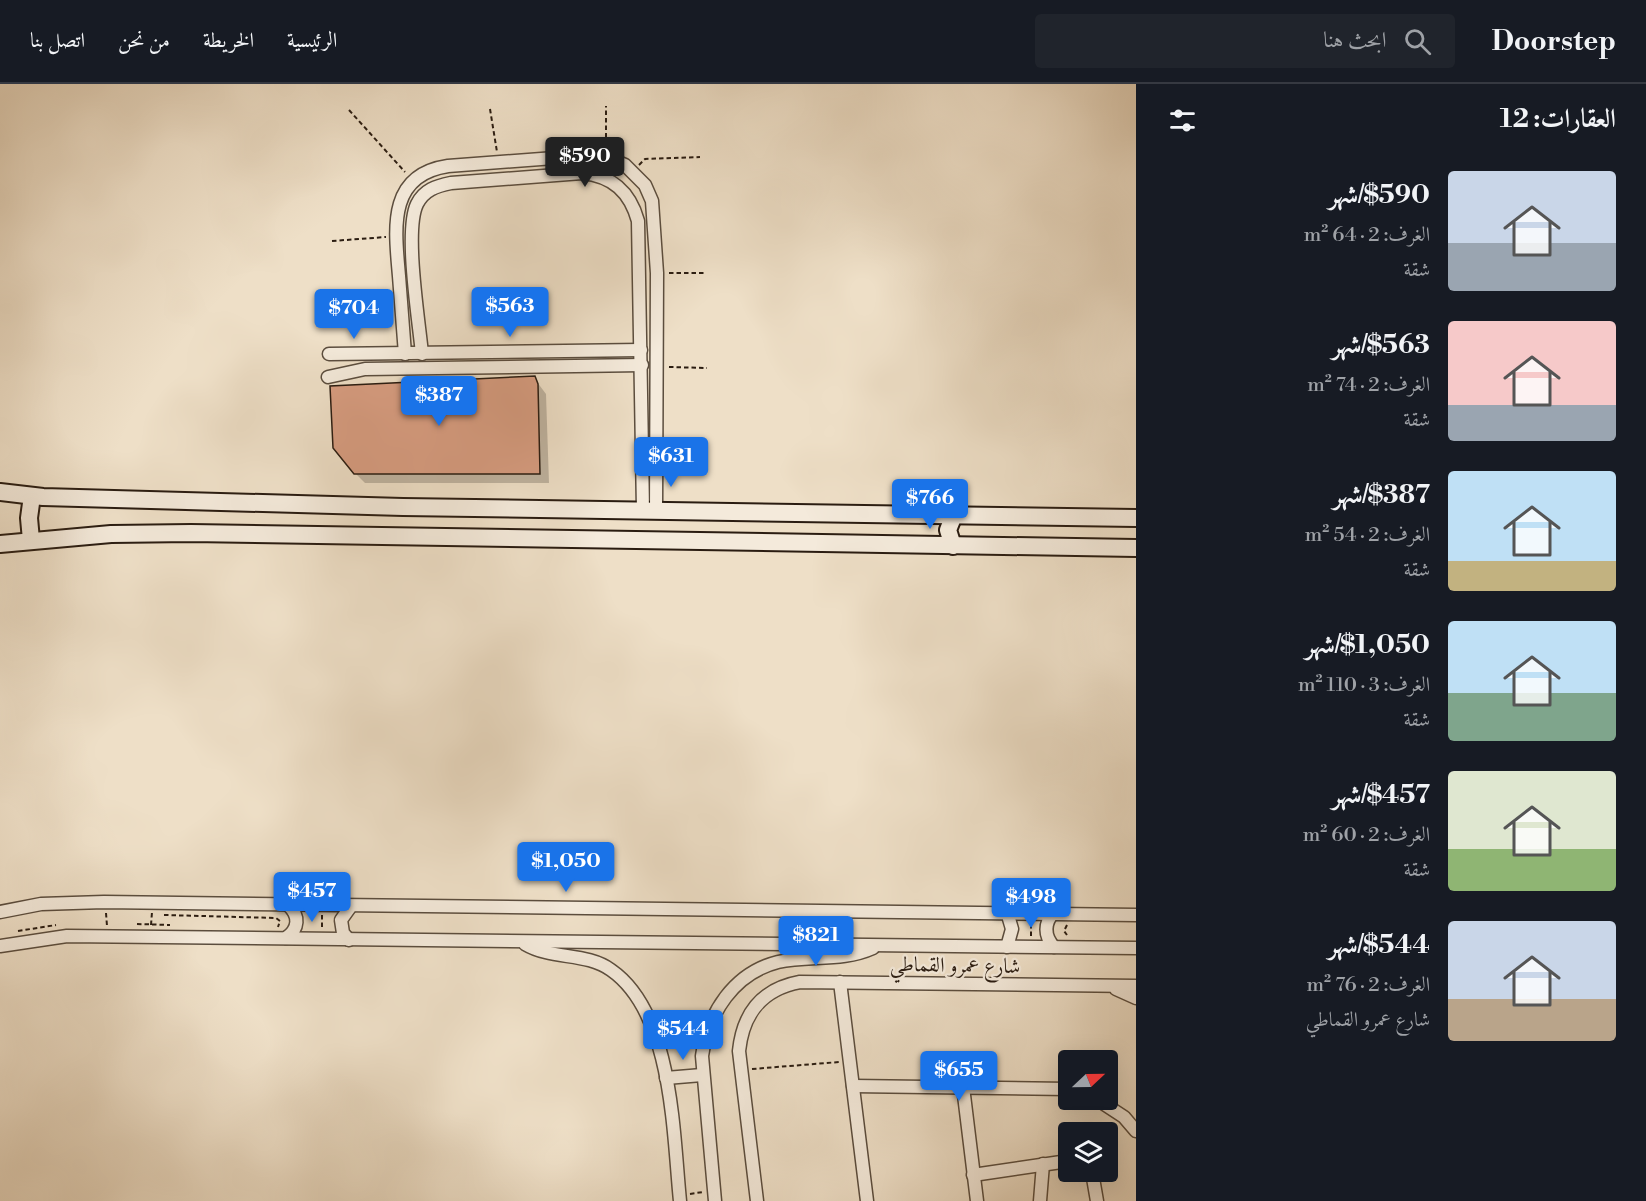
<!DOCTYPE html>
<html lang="ar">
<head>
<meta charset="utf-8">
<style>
  :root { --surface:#171b24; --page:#20242c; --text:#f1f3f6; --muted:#9ea1a6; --line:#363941; --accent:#1a73e8 }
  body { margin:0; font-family:"Libre Bodoni",Amiri,serif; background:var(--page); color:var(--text); direction:rtl; height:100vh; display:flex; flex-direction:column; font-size:22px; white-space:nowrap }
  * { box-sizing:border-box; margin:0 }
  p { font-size:20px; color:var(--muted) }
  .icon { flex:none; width:33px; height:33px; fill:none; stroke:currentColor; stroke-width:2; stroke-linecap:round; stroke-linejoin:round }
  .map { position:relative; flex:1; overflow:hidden; direction:ltr }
  .drawer { display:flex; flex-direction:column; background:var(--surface); width:510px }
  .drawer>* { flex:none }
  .needle { width:39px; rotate:68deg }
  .fabs { position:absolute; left:1058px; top:966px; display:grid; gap:12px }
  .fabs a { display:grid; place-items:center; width:60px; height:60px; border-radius:6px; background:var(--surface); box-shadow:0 6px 24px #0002; font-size:30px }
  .price { position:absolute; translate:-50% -51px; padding:0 14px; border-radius:6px; background:var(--accent); color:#fff; font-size:20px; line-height:39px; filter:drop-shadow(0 2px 3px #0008) }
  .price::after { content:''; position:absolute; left:50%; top:36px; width:18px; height:14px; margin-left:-9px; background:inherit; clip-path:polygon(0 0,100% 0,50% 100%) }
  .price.selected { background:#222; color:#fff }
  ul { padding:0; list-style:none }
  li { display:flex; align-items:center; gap:18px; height:150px; padding:0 30px }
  li span { display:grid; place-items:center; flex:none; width:168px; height:120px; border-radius:6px; color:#555 }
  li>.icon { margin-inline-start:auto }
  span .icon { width:72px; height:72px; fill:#fffc; stroke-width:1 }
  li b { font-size:26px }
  h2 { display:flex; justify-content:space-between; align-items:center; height:72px; padding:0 30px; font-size:26px }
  header { display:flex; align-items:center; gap:36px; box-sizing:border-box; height:84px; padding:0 30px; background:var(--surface); border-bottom:2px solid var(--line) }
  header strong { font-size:28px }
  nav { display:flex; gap:33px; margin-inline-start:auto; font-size:21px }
  .search { width:420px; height:54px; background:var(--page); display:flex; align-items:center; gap:15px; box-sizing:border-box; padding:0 21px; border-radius:6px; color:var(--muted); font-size:22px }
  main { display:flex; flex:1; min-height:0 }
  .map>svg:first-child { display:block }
</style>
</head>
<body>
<header>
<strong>Doorstep</strong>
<div class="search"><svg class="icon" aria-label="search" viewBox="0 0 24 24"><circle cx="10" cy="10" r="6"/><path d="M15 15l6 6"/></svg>ابحث هنا</div>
<nav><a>الرئيسية</a><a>الخريطة</a><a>من نحن</a><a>اتصل بنا</a></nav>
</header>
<main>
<section class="drawer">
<h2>العقارات: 12<svg class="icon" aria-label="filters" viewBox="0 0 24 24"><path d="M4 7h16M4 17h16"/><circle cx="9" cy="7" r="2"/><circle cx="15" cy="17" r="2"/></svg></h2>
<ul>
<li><span style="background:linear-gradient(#c9d6e8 60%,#9aa5b1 0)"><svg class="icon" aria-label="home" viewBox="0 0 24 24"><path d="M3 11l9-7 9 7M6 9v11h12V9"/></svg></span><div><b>$590/شهر</b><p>الغرف: 2 · 64 m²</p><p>شقة</p></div></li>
<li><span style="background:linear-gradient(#f6c9c9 70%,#9aa5b1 0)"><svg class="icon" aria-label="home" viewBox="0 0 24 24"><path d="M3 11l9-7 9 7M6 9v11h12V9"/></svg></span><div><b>$563/شهر</b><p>الغرف: 2 · 74 m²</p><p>شقة</p></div></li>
<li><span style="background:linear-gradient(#bfe0f5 75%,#c2b280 0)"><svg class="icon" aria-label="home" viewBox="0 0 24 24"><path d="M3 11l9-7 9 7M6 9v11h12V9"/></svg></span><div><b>$387/شهر</b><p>الغرف: 2 · 54 m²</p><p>شقة</p></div></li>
<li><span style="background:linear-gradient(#bfe0f5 60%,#7fa58c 0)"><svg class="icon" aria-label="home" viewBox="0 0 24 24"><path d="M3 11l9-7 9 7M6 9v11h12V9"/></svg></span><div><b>$1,050/شهر</b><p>الغرف: 3 · 110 m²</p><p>شقة</p></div></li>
<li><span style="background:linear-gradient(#dfe7d0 65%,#8fb573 0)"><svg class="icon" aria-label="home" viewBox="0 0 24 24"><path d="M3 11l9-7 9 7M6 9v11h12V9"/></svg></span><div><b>$457/شهر</b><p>الغرف: 2 · 60 m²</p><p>شقة</p></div></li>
<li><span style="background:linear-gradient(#c9d6e8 65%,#b9a48a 0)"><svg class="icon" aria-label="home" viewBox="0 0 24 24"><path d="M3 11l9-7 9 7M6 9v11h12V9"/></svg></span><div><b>$544/شهر</b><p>الغرف: 2 · 76 m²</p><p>شارع عمرو القماطي</p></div></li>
</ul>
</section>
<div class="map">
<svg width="1136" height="1117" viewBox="0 0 1136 1117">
  <rect width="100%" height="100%" fill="#eedfc7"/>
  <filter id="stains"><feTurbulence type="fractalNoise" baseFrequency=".00333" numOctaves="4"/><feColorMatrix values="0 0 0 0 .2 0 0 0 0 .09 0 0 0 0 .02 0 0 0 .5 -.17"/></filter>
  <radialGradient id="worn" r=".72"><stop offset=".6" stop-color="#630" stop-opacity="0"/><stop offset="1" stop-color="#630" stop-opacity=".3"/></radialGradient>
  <path fill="#0003" d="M534 294 546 310 549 399H365L355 389Z"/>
  <path fill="#d79c80" stroke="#2a1c11" stroke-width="1.5" d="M535 292 538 300 540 390H354L333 364 330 302Z"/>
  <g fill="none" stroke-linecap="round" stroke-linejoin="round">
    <defs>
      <g id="street">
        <path d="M329 270 641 266"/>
        <path d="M405 270C403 244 401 218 399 192 395 145 387 91 448 82L594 71 606 73 625 81 645 101 652 117 657 189 656 426"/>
        <path d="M422 270C419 237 404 147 417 120 424 106 436 102 451 99L582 89C613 92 630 108 638 137L643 426"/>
        <path d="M328 293 365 285 642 281"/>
        <path d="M0 828 41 820 104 818 1136 831"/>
        <path d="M286 854C299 845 300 832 288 821"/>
        <path d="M349 856 343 849 341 836 351 822"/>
        <path d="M525 860C552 876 586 868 611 886 673 929 673 1049 680 1117"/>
        <path d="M0 862 67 852 1136 864"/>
        <path d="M1007 863 1012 845 1007 828"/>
        <path d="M1054 863C1044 852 1044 839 1054 828"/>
        <path d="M840 898 867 1117"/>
        <path d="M1116 905 1136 914"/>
        <path d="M666 994 702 991"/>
        <path d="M853 1002 1068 1005"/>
        <path d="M963 1003 977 1117"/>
        <path d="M1098 1016 1124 1033 1136 1047"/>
        <path d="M1089 1088 1093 1094 1097 1117"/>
        <path d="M973 1091 1068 1077"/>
        <path d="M715 1117 702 972C708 929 734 889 778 878 810 871 842 878 873 864"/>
        <path d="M757 1117 739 967C743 929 762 905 800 898L1136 902"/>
        <path d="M1040 1117 1043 1080"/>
      </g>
      <g id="secondary">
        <path d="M0 408 43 413 403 423 1136 434"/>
        <path d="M31 456 29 434 32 412"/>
        <path d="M0 460 111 450 191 449 1136 464"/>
        <path d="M953 462 948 446 954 431"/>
      </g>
    </defs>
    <use href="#street" stroke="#5b4d3e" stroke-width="15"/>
    <use href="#secondary" stroke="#2a1c11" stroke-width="20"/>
    <g stroke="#2a1c11" stroke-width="2" stroke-dasharray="4.5 3" stroke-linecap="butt">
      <path d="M490 25 497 68"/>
      <path d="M349 26 405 88"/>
      <path d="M606 61V22"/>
      <path d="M639 81 645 75 700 73"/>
      <path d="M332 157 386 153"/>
      <path d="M669 189H706"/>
      <path d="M669 283 707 284"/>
      <path d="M106 829 107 842"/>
      <path d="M164 831 276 834 280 837 278 843"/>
      <path d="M137 840 170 841"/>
      <path d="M151 841 152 828"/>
      <path d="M1067 841 1064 847 1067 851"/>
      <path d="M322 843V831"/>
      <path d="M18 847 56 841"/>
      <path d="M1031 852V840"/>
      <path d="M752 985 839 978"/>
      <path d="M690 1110 703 1108"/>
    </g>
    <use href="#street" stroke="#f4eadb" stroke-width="12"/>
    <use href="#secondary" stroke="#f4eadb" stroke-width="16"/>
  </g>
  <g text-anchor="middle" stroke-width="4.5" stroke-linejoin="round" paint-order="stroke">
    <g font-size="21" fill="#2a1c11" stroke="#f4eadb">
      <text transform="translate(955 881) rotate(1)" y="7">شارع عمرو القماطي</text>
    </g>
  </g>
  <rect width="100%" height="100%" filter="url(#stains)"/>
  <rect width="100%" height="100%" fill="url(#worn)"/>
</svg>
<div class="fabs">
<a><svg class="needle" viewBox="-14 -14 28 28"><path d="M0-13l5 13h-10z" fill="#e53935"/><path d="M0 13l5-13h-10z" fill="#9ea1a6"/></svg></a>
<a><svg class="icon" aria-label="layers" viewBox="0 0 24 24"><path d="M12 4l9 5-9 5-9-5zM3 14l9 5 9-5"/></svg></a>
</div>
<b class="price selected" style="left:585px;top:104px">$590</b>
<b class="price" style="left:510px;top:254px">$563</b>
<b class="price" style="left:354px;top:256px">$704</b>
<b class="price" style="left:439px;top:343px">$387</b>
<b class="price" style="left:671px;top:404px">$631</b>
<b class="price" style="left:930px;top:446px">$766</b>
<b class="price" style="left:566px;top:809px">$1,050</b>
<b class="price" style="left:312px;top:839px">$457</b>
<b class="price" style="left:1031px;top:845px">$498</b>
<b class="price" style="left:816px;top:883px">$821</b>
<b class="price" style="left:683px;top:977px">$544</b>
<b class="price" style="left:959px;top:1018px">$655</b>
</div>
</main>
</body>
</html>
